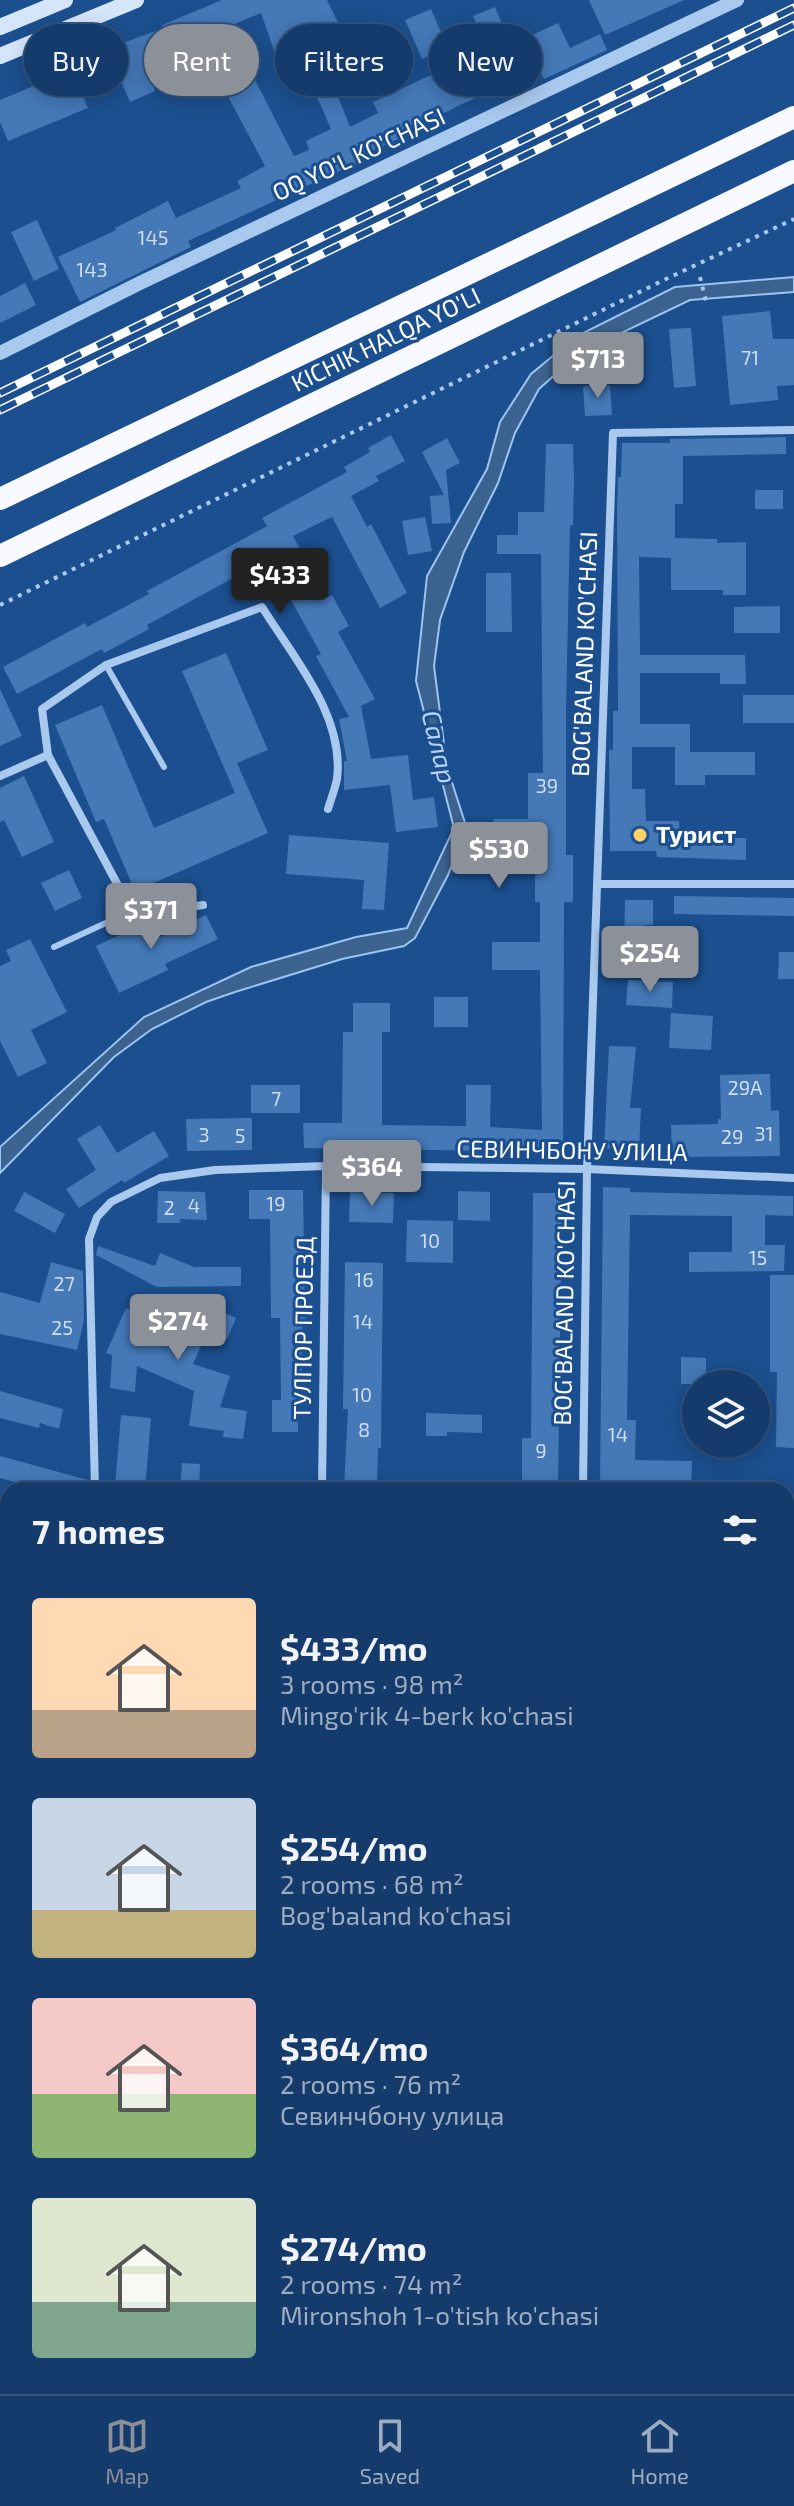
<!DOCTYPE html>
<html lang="en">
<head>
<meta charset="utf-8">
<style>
  :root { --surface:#143b6b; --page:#214673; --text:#f1f3f6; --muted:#9dadc1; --line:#33557e; --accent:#8c9099 }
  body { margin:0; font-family:"Exo 2",sans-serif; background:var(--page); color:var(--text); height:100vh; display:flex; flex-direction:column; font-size:30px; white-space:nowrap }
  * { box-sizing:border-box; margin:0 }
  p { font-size:26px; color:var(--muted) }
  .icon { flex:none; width:44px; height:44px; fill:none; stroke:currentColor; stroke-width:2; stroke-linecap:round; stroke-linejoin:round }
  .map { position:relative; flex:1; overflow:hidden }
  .sheet { position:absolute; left:0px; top:1482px; width:794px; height:912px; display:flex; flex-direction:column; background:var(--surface); border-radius:24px 24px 0 0; box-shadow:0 4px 20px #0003,0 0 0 2px var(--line) }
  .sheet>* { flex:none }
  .hud { position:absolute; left:24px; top:24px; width:746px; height:72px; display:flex; gap:16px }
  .buttons { position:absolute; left:682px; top:1370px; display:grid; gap:16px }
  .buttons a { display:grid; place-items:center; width:88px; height:88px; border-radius:50%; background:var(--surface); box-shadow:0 4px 20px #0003,0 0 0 2px var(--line); font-size:40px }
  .price { position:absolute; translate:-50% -68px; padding:0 18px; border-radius:8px; background:var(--accent); color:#fff; font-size:26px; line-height:52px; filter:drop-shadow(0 2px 4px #0008) }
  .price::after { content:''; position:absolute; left:50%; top:48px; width:24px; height:18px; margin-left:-12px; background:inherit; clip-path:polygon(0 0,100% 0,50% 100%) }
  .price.current { background:#222; color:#fff }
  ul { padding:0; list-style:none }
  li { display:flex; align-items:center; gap:24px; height:200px; padding:0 32px }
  li span { display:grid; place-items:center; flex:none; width:224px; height:160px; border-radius:8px; color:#555 }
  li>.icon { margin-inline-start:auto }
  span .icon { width:96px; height:96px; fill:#fffc; stroke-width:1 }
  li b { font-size:34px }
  h2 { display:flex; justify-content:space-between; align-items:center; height:96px; padding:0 32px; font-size:34px }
  .chip { padding:0 28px; border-radius:36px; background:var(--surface); box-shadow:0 4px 20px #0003,0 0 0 2px var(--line); font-size:28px; line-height:72px }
  .chip.current { background:var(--accent); color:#fff }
  .tab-bar { display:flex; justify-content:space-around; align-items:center; height:112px; border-top:2px solid var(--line); background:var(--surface); font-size:22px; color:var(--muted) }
  .tab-bar a { display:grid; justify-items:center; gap:4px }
  .tab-bar .current { color:var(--accent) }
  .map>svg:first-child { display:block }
</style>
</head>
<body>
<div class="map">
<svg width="794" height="2394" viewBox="0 0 794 2394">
  <rect width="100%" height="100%" fill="#1b4f8f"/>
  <path fill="#3c6290" stroke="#9cc4f0" stroke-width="2" d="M794 277V292L690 300 598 344 558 372 539 389 515 433 498 483 464 552 440 620 434 666 447 767 467 829 448 875 415 938 404 946 342 959 235 992 206 1002 152 1029 114 1057 0 1173V1147L144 1017 251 967 356 937 407 928 454 828 416 681 427 576 487 469 500 422 531 374 577 336 675 287Z"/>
  <g fill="#4478b7">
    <path d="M222 0H327L351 49 345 52 357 80 335 89 350 127 378 113 373 102 433 74 440 88 493 63 473 16 495 7 511 45 558 23 570 48 600 34 607 50 544 79 539 69 458 106 414 128 416 131 361 156 363 160 188 241 191 247 80 302 58 257 116 230 115 228 168 201 176 218 241 188 237 181 265 166 224 89 252 74 294 156 309 150 306 141 331 129 296 49 276 56 261 13 218 31 223 41 203 51 205 56 150 78 155 91 130 102 107 49 163 28 162 25Z"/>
    <path d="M589 0H684L605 35Z"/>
    <path d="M431 9 448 48 422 59 405 20Z"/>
    <path d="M72 70 88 108 8 141 0 122V100Z"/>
    <path d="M37 220 59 269 34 281 11 232Z"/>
    <path d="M25 283 36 305 0 323V296Z"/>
    <path d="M770 311 773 339H794V385L777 386 778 400 730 405 722 316Z"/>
    <path d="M691 328 696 386 674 388 669 329Z"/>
    <path d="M610 385 612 415 585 416 583 386Z"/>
    <path d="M391 435 405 461 376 476 379 481 351 496 367 527 371 524 407 593 380 608 332 517 293 536 327 598 332 595 349 626 338 632 375 699 361 706 371 759 408 755 413 800 434 797 438 827 396 832 390 785 344 790V761H347L339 719 349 717 316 656 321 654 268 559 147 625 149 629 104 653 102 649 17 694 3 667 85 623 87 627 149 594 147 591 267 526 262 518 347 472 344 467 370 452 368 448Z"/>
    <path d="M786 437V454L683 456V504H675V538L717 539V543L746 542V595H723V590H671V558L639 557 640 655H745L746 684H720V673H640V724H690V752H755V775H705V785H675V747H632V789H645L646 821H679L680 842H723V838H746V860L657 857 656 851H610L609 750H613V711H618L617 511 618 477H621L622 443H670V439Z"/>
    <path d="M447 438 460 463 446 470 451 523 432 524 430 496 444 495 422 452Z"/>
    <path d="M546 444H573L574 479 573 525H570L566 709V855H573V902H564L563 1152 304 1148 303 1123H342L343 1032H353V1003H390V1032H382V1125L466 1126V1085H491L490 1127 542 1130 540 970H492V942H540V902H535V850H493V819H528V773H543L541 554H497V535H518V512H544Z"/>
    <rect x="755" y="490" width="28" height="19"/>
    <path d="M425 517 432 551 408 555 402 521Z"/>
    <path d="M486 573H511L512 632H486Z"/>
    <path d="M780 606V633H734V607Z"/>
    <path d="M226 653 268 750 237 763 268 833 135 891 104 819 96 822 55 725 102 705 154 828 235 793 182 671Z"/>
    <path d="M0 689 22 736 0 746Z"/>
    <rect x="743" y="695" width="51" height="28"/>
    <path d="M24 776 54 842 22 857 4 820 0 822V788Z"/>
    <path d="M289 835 389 843 384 910 362 909 364 880 286 874Z"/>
    <path d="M69 870 82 898 55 911 41 883Z"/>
    <path d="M674 896 794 898V916L674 914Z"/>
    <path d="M625 900H653V925H644L642 974 608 972 609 943 624 944Z"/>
    <path d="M206 915 218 939 165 964 168 970 119 993 96 946 145 923 153 940Z"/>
    <path d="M30 939 67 1012 31 1030 47 1063 18 1077 0 1041V966L11 961 6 950Z"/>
    <path d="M779 952H794V979H778Z"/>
    <path d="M628 980 673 982 672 1008 626 1005Z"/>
    <rect x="434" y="997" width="34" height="30"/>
    <path d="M671 1013 713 1016 711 1050 669 1048Z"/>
    <path d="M609 1046 636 1047 630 1108H641L639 1150 604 1148Z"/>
    <path d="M770 1074 771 1111 779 1110 780 1156 672 1157 671 1125 718 1124V1119H721L720 1075Z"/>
    <rect x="251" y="1085" width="49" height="28"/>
    <path d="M252 1118V1150L187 1151 186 1119Z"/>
    <path d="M100 1125 117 1153 154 1131 169 1156 124 1183 122 1180 79 1208 66 1189 96 1170 77 1139Z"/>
    <path d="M603 1187 630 1188V1192L793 1196V1216L765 1215V1245H785L784 1271 689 1272V1252H732V1216L630 1215 627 1420H636L635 1460 692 1461 691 1490H600Z"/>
    <path d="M249 1190H303L305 1319H302V1396H298V1432H272V1400H281L280 1318H271L270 1219H249Z"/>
    <path d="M158 1191 205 1192 207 1220 180 1219V1223H157Z"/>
    <path d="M458 1191 490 1192V1221L458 1220Z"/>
    <path d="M24 1192 65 1214 55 1233 14 1211Z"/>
    <path d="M350 1192 394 1193 393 1223 349 1222Z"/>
    <path d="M533 1193H562L558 1490H522V1438H531Z"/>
    <path d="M407 1220 453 1221V1263L406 1262Z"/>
    <path d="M98 1246 155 1266 160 1253 194 1267H241V1286L157 1287 96 1255Z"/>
    <path d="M51 1262 83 1271 84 1320 77 1350 0 1334V1292L40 1303Z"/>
    <path d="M345 1262 383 1263 381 1448H378L377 1488H344L348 1409H343Z"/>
    <path d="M770 1275H794V1448L776 1447 777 1372H770Z"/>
    <path d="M193 1299 236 1318 227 1339 208 1330 193 1364 230 1376 220 1407 247 1411 243 1439 223 1437 224 1431 189 1426 194 1391 137 1366 135 1392 110 1388 112 1355 106 1353 126 1308 180 1331Z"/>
    <path d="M681 1357 706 1358V1384H681Z"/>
    <path d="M0 1391 63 1409 59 1429 40 1423 39 1428 0 1418Z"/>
    <path d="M426 1413 482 1415V1433L447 1432V1436H426Z"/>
    <path d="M121 1415 151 1418 145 1490H118V1486H115Z"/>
    <path d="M0 1456 88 1480V1490H45L0 1478Z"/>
    <path d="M182 1463 200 1464 199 1490H180Z"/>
  </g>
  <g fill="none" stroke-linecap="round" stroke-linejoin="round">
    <g stroke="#a9c9ee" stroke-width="4" stroke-dasharray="4 6" stroke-linecap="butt">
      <path d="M700 277 706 301"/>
      <path d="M0 605 666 279 794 219"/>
      <path d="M183 2394V2386"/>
    </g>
    <g stroke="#a9c9ee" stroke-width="6">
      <path d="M106 665 164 767"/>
      <path d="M54 947 110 921 128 904"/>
      <path d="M54 2386 59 2394"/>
      <path d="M26 2394 32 2386"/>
      <path d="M91 2394 92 2386"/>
      <path d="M241 2394V2386"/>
      <path d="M520 2394 523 2386"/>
    </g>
    <g stroke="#a9c9ee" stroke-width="8">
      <path d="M0 776 48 755"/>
      <path d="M597 884H794"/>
      <path d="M203 905 144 914 128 904 48 755 42 709 106 665 262 607C293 657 345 716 337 779 335 789 331 799 328 809"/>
      <path d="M95 1490 89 1239 97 1217 111 1202 160 1178 215 1170 326 1166 587 1169 794 1178"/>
      <path d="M322 1490 326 1166"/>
      <path d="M583 1490 587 1169 613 433 794 430"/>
      <path d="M7 1607 8 1617"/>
      <path d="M786 1628H794"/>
      <path d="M0 1801H8"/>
      <path d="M786 1872 794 1871"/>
      <path d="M786 2125 794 2127"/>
      <path d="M0 2266H8"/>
      <path d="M350 2394 352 2386"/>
    </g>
    <path stroke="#a9c9ee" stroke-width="14" d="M0 353 142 282 737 0"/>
    <g stroke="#d6e6fa" stroke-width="16">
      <path d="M0 27 65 0"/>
      <path d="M0 56 136 0"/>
    </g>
    <g stroke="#f8faff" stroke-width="22">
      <path d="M0 499 794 117"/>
      <path d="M0 556 794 171"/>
    </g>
    <defs>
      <g id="rail">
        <path d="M0 393 794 8"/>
        <path d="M0 410 794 25"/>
      </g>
    </defs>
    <use href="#rail" stroke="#fff" stroke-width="9"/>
    <use href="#rail" stroke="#1b4f8f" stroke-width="6" stroke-dasharray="18" stroke-linecap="butt"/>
  </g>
  <circle fill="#ffd166" stroke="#1b4f8f" stroke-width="3" cx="640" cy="835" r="8"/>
  <g text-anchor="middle" stroke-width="6" stroke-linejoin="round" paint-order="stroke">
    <g font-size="20" fill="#d0dded">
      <text x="153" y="245">145</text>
      <text x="92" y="277">143</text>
      <text x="750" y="365">71</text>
      <text x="547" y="793">39</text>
      <text x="745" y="1095">29A</text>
      <text x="276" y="1106">7</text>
      <text x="764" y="1141">31</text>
      <text x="204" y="1142">3</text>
      <text x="240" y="1143">5</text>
      <text x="732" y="1144">29</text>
      <text x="276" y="1211">19</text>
      <text x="194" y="1213">4</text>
      <text x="169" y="1215">2</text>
      <text x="430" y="1248">10</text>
      <text x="758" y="1265">15</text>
      <text x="364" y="1287">16</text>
      <text x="64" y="1291">27</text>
      <text x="363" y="1329">14</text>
      <text x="62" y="1335">25</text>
      <text x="362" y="1402">10</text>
      <text x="364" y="1437">8</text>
      <text x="618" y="1442">14</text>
      <text x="541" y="1458">9</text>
    </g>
    <g font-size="24" fill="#fff" stroke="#1b4f8f">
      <text transform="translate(359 155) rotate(-25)" y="8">OQ YO'L KO'CHASI</text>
      <text transform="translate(386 340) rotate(-26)" y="8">KICHIK HALQA YO'LI</text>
      <text transform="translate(585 654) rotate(-88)" y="8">BOG'BALAND KO'CHASI</text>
      <text transform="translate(572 1151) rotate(1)" y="8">СЕВИНЧБОНУ УЛИЦА</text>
      <text transform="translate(565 1303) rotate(-89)" y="8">BOG'BALAND KO'CHASI</text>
      <text transform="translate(304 1328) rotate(-89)" y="8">ТУЛПОР ПРОЕЗД</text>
    </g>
    <g font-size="24" font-weight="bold" fill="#fff" stroke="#1b4f8f" text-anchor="start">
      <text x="656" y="843">Турист</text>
    </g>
    <g font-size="26" font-style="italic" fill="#b5d3f5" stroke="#1b4f8f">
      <text transform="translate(439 747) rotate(76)" y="9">Салар</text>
    </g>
  </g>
</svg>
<div class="buttons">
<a><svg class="icon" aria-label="layers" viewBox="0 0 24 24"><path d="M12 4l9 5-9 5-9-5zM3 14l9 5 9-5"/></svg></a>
</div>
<b class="price" style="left:598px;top:400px">$713</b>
<b class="price current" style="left:280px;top:616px">$433</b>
<b class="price" style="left:499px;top:890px">$530</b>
<b class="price" style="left:151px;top:951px">$371</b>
<b class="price" style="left:650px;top:994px">$254</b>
<b class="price" style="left:372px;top:1208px">$364</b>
<b class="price" style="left:178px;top:1362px">$274</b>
<div class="hud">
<a class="chip">Buy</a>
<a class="chip current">Rent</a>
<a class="chip">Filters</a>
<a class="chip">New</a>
</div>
<section class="sheet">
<h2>7 homes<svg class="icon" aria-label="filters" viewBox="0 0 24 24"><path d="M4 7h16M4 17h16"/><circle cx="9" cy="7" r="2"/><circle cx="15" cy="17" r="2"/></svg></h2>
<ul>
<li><span style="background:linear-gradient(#ffd9b3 70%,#b9a48a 0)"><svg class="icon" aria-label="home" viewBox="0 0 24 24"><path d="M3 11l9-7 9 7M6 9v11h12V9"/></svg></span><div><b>$433/mo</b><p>3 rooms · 98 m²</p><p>Mingo'rik 4-berk ko'chasi</p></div></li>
<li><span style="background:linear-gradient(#c9d6e8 70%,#c2b280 0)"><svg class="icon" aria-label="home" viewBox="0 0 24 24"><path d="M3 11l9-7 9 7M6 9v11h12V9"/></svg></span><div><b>$254/mo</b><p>2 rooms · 68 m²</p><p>Bog'baland ko'chasi</p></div></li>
<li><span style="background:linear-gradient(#f6c9c9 60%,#8fb573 0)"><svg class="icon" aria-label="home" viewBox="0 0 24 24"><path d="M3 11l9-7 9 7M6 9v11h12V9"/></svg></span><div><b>$364/mo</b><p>2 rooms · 76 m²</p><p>Севинчбону улица</p></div></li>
<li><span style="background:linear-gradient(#dfe7d0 65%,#7fa58c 0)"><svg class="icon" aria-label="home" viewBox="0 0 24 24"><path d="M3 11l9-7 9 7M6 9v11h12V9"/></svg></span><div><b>$274/mo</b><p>2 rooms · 74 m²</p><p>Mironshoh 1-o'tish ko'chasi</p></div></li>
</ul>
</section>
</div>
<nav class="tab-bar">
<a class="current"><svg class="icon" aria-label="map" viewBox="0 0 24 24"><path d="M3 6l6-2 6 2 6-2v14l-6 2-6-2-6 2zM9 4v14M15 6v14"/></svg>Map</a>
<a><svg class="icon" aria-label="saved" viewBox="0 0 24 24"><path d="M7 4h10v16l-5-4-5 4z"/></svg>Saved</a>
<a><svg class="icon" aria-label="home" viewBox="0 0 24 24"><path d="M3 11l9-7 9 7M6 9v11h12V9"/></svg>Home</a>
</nav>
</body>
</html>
